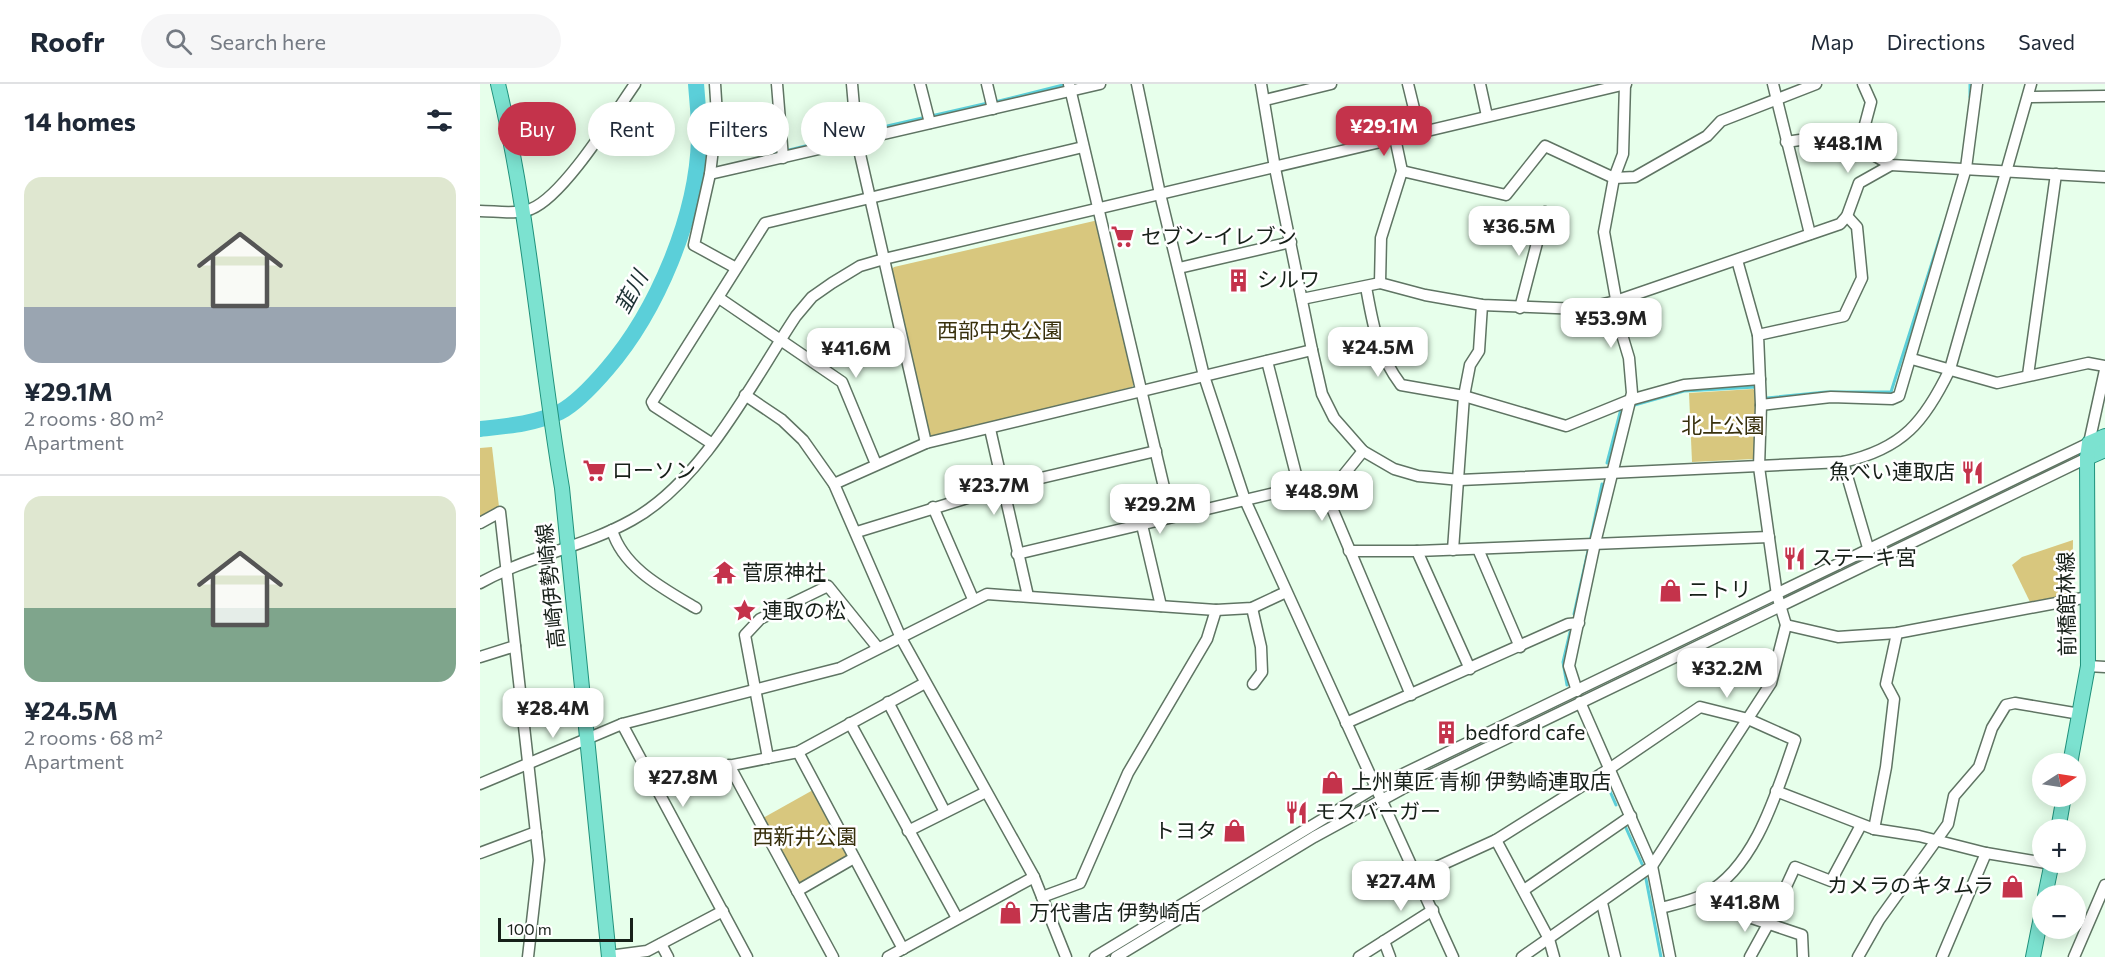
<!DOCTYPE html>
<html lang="en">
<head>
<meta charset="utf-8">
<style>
  :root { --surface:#fff; --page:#f6f6f7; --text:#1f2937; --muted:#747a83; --line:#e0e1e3; --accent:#c4334b }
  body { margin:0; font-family:Commissioner,"Noto Sans JP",sans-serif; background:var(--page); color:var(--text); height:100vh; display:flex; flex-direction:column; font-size:22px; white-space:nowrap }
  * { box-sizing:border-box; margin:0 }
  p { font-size:20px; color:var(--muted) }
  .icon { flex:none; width:33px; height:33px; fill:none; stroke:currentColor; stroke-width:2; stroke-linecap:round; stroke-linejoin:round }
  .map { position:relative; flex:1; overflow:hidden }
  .details { display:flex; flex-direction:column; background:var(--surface); width:480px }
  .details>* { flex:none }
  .guide { position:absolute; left:18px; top:18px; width:570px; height:54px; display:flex; gap:12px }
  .needle { width:39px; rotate:78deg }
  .fabs { position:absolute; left:1552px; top:669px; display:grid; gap:12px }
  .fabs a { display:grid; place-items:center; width:54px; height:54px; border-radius:50%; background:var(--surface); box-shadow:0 3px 15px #0003; font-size:30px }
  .scale { position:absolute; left:18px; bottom:15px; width:135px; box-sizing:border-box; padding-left:6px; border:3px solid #172019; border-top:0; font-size:16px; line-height:21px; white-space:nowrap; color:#172019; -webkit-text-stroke:4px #fff; paint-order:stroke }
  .price { position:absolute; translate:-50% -51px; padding:0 14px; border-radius:12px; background:#fff; color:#222; font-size:20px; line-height:39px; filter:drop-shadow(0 2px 3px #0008) }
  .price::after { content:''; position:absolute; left:50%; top:36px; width:18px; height:14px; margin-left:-9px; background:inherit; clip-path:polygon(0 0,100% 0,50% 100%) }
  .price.selected { background:var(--accent); color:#fff }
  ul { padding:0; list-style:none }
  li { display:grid; align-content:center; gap:12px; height:318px; padding:0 24px }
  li+li { border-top:2px solid var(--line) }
  li span { display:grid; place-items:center; height:186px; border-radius:18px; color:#555 }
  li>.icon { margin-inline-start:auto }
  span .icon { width:108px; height:108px; fill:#fffc; stroke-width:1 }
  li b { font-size:26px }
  h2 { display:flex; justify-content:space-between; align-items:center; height:72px; padding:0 24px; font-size:26px }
  .chip { padding:0 21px; border-radius:27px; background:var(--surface); box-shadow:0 3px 15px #0003; font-size:21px; line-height:54px }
  .chip.selected { background:var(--accent); color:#fff }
  header { display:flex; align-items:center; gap:36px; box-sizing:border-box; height:84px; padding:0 30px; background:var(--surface); border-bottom:2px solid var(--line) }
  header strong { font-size:28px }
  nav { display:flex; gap:33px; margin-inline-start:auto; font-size:21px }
  .search { width:420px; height:54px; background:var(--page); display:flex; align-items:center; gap:15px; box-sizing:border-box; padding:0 21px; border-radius:33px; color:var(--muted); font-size:22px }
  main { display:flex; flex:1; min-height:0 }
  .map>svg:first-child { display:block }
</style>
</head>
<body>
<header>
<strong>Roofr</strong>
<div class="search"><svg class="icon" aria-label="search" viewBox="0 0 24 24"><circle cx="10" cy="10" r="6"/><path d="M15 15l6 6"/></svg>Search here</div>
<nav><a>Map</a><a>Directions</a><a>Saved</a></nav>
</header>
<main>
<section class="details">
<h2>14 homes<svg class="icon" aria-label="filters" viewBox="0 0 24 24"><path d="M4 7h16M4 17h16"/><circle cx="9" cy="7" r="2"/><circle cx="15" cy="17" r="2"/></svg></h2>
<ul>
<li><span style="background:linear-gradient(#dfe7d0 70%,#9aa5b1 0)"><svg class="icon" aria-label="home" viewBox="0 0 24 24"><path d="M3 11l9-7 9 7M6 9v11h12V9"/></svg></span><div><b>¥29.1M</b><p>2 rooms · 80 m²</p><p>Apartment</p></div></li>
<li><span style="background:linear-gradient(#dfe7d0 60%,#7fa58c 0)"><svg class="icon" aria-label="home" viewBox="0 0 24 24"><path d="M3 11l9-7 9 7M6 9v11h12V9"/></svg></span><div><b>¥24.5M</b><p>2 rooms · 68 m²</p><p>Apartment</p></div></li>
</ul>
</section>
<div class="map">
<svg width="1625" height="873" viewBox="0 0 1625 873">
  <rect width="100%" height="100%" fill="#e7ffeb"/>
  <g fill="#d8c77e">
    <path d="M614 137 618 138 655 299 652 303 453 353 450 350 411 186 414 183Z"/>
    <path d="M1273 305 1277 309 1274 375 1212 378 1209 309Z"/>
    <path d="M12 363 19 423 0 434V364Z"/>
    <path d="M1593 456 1592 510 1550 518 1532 481 1542 473Z"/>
    <path d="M333 706 368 772 318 801 283 734Z"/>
  </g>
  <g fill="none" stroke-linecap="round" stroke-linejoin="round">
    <g stroke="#5bcfd9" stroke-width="3">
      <path d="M1490 13V0"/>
      <path d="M515 18 587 0"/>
      <path d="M381 48 508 19"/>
      <path d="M293 70 374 50"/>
      <path d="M215 85 228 84"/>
      <path d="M1287 314 1346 308H1411L1462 147"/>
      <path d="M1151 322 1204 307 1276 303"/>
      <path d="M1127 379 1141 325"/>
      <path d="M1111 453 1122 400"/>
      <path d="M1094 530 1108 467"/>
      <path d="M1087 601 1083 578 1090 548"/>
      <path d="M1125 696 1136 721"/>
      <path d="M1146 744 1162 780"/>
      <path d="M1166 795 1181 873"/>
    </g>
    <path stroke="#5bcfd9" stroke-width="16" d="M0 345C28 342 54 340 80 328 97 319 115 299 127 285 177 227 217 132 219 55 219 37 218 18 216 0"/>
    <defs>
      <g id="minor">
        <path d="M235 0 237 31 230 90 214 161 256 184"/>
        <path d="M297 0 303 74"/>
        <path d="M372 0 377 57 446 359"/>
        <path d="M440 0 450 39"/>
        <path d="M507 0 513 25"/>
        <path d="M589 0 691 433"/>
        <path d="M657 0 680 110 724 292 765 416 973 873"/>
        <path d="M781 0 795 84 832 266 842 310 854 334 883 367 914 385 938 392 980 396 1363 378C1423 365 1445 337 1470 285L1551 0"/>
        <path d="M928 0 940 49"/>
        <path d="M1000 0 1007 32"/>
        <path d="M1293 0 1330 150"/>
        <path d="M1383 0 1391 18 1379 63 1411 81 1625 93"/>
        <path d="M1549 13 1625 12"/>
        <path d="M785 16 851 0"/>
        <path d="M1306 58 1382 47"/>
        <path d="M922 87 1026 111 1065 62 1134 94 1155 93 1227 52 1241 37 1336 0"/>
        <path d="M230 90 620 0"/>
        <path d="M0 127C15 127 38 131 51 125 84 112 134 30 155 0"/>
        <path d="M1257 176 1278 251"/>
        <path d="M699 184 811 158"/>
        <path d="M900 199 901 154 922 87 915 54"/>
        <path d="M886 203C893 241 897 269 921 301L984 312 1086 342 1150 316 1204 301 1280 295"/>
        <path d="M239 214 362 298 396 380"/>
        <path d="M822 215 900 199 945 211 1002 221 1101 225 1136 217 1360 140 1367 132 1379 99 1411 81"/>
        <path d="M1040 224 1065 128"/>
        <path d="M1432 275 1517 299 1608 279 1625 282"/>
        <path d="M787 277 819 402"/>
        <path d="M1548 291 1576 90"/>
        <path d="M265 311 302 336 323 356 354 400 421 554 554 793 586 873"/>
        <path d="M1281 321 1351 313 1412 315 1419 312 1486 84 1497 0"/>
        <path d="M510 345 548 512"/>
        <path d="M231 359 174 322 172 318 285 139 603 63"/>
        <path d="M1363 378 1389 467"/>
        <path d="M841 398 931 611"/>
        <path d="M354 400 446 359 832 266"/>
        <path d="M453 423 493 515"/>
        <path d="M0 439 20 428 59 776 48 873"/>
        <path d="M662 441 681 522"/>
        <path d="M132 446C143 484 184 505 216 524"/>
        <path d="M377 448 523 403 676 367"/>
        <path d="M998 465 1040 563"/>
        <path d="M973 466 984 312 990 281 999 267 1002 221"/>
        <path d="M869 467H937L1289 453"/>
        <path d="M937 467 990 585"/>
        <path d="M537 470 862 393 883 367"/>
        <path d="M0 499C48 472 104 463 152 436 223 397 272 298 316 232L332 213 352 199 380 182 404 175 1146 0"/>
        <path d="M772 524 781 563 782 588 773 600"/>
        <path d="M1306 541 1358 553 1417 549 1608 513"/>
        <path d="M0 573 35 562"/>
        <path d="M1608 582 1625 583"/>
        <path d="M1097 607 1089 582 1115 459 1152 309 1149 274 1143 254 1124 148 1134 94 1143 70 1145 0"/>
        <path d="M408 618 465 728"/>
        <path d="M1100 618 1172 782 1190 873"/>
        <path d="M370 639 477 834"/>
        <path d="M866 639 1088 540 1099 539"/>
        <path d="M142 640 360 584 507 510 736 526 772 524 806 508"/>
        <path d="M318 668 423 865"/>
        <path d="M288 674 265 551 280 535 348 502 398 564"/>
        <path d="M249 681 353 873"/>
        <path d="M172 697 318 668 445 599"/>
        <path d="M0 700 142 640 267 873"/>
        <path d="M1296 707 1394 745 1439 752 1506 769 1572 780"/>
        <path d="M1394 745 1406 683 1414 615 1406 600 1417 549"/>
        <path d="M428 747 506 708"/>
        <path d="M1016 756 1069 855 1074 873"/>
        <path d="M0 769 56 748"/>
        <path d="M937 792 1016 756 1129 685 1220 623 1268 635 1315 656C1297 707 1276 783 1225 810 1212 817 1195 820 1181 824"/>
        <path d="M1044 806 1151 732"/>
        <path d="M317 807 374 774"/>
        <path d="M1226 810 1239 823 1322 851 1323 873"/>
        <path d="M562 813 600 799 648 689 727 555 736 526"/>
        <path d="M1122 819 1135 873"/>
        <path d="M904 857 910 873"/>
        <path d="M181 860 188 873"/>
        <path d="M129 872 167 867 243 827"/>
        <path d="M408 873 554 793"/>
        <path d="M615 873 896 703 1609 359 1625 286"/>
        <path d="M636 873 834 753 922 705 1607 374"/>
        <path d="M879 873 953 826"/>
        <path d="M1042 873 1172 782 1291 599 1306 541 1297 511 1279 383 1281 321 1278 251 1364 232 1382 194 1377 143 1367 132"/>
        <path d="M1270 873 1292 833 1315 783 1351 797 1381 741"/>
        <path d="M1378 873 1399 836 1468 740 1474 712 1499 683 1512 644 1526 621 1535 619 1600 630"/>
        <path d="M1462 873 1506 769"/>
        <path d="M1594 873 1625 801"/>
      </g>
      <g id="major">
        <path d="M18 0C50 133 59 270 82 404L129 873"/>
        <path d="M1607 374 1625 366"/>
        <path d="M1590 680 1608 582 1607 374 1609 359 1625 352"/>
        <path d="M1578 746 1584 712"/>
        <path d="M1565 812 1572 778"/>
        <path d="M1553 873 1563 823"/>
      </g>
    </defs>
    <use href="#minor" stroke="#5f7463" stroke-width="13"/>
    <use href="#major" stroke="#20927c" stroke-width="16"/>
    <use href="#minor" stroke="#fff" stroke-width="10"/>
    <use href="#major" stroke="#7ce2d0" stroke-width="14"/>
  </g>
  <defs>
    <symbol id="supermarket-bare" viewBox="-9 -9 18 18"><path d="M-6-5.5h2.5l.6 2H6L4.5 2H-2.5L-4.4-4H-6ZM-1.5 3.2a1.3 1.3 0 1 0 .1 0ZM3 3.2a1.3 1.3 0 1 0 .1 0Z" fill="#c4334b" stroke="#fff" stroke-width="2.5" paint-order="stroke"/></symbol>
    <symbol id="building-bare" viewBox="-9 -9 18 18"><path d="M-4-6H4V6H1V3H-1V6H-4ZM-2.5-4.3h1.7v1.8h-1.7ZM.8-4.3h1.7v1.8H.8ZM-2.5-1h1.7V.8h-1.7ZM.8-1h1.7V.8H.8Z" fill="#c4334b" stroke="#fff" stroke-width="2.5" paint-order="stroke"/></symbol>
    <symbol id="restaurant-bare" viewBox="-9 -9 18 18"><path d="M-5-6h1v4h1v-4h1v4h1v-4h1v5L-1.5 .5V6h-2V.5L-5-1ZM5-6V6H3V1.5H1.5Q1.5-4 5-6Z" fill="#c4334b" stroke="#fff" stroke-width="2.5" paint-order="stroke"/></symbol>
    <symbol id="temple-bare" viewBox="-9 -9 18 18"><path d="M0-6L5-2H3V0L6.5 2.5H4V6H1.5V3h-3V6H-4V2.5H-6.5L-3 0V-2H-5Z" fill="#c4334b" stroke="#fff" stroke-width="2.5" paint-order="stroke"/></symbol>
    <symbol id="shop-bare" viewBox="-9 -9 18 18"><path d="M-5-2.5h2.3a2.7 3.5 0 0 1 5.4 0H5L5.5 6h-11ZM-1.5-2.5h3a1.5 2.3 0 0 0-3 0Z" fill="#c4334b" stroke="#fff" stroke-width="2.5" paint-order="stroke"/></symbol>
    <symbol id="sight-bare" viewBox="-9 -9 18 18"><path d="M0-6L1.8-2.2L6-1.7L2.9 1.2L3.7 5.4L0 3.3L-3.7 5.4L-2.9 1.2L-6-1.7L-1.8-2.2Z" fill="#c4334b" stroke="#fff" stroke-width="2.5" paint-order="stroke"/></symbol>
  </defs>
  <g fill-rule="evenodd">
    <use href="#supermarket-bare" x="626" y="136" width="33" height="33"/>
    <use href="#building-bare" x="742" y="180" width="33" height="33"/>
    <use href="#supermarket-bare" x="98" y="370" width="33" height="33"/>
    <use href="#restaurant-bare" x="1476" y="372" width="33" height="33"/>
    <use href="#restaurant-bare" x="1298" y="458" width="33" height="33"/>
    <use href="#temple-bare" x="228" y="472" width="33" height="33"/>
    <use href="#shop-bare" x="1174" y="490" width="33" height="33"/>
    <use href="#sight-bare" x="248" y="510" width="33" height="33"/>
    <use href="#building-bare" x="950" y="632" width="33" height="33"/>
    <use href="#shop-bare" x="836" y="682" width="33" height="33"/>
    <use href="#restaurant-bare" x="800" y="712" width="33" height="33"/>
    <use href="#shop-bare" x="738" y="730" width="33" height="33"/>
    <use href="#shop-bare" x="1516" y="786" width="33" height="33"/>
    <use href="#shop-bare" x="514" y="812" width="33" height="33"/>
  </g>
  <g text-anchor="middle" stroke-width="5" stroke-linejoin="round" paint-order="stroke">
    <g font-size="21" fill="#172019" stroke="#fff" text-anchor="start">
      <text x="661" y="160">セブン-イレブン</text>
      <text x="777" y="203">シルワ</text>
      <text x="132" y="394">ローソン</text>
      <text x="1475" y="395" text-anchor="end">魚べい連取店</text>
      <text x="1332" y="481">ステーキ宮</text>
      <text x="262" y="496">菅原神社</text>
      <text x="1208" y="513">ニトリ</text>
      <text x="282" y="534">連取の松</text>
      <text x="985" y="656">bedford cafe</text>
      <text x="871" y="705">上州菓匠 青柳 伊勢崎連取店</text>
      <text x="835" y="735">モスバーガー</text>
      <text x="737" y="754" text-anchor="end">トヨタ</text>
      <text x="1514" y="809" text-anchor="end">カメラのキタムラ</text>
      <text x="549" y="836">万代書店 伊勢崎店</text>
    </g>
    <g font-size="21" fill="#38300c" stroke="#fff">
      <text x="520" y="254">西部中央公園</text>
      <text x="1243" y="349">北上公園</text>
      <text x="325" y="760">西新井公園</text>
    </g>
    <g font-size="21" fill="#172019" stroke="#fff">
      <text transform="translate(71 502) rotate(-96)" y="7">高崎伊勢崎線</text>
      <text transform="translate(1587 520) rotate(-91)" y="7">前橋館林線</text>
    </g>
    <g font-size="22" font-style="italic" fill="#1c3133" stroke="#fff">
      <text transform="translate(151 208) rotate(-62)" y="8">韮川</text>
    </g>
  </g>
</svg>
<div class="fabs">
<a><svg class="needle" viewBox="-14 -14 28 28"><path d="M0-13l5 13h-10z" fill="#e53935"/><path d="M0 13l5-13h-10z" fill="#747a83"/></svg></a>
<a>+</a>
<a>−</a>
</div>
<div class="scale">100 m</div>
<b class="price selected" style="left:904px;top:73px">¥29.1M</b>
<b class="price" style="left:1368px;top:90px">¥48.1M</b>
<b class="price" style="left:1039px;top:173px">¥36.5M</b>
<b class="price" style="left:1131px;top:265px">¥53.9M</b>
<b class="price" style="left:898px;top:294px">¥24.5M</b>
<b class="price" style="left:376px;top:295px">¥41.6M</b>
<b class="price" style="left:514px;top:432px">¥23.7M</b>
<b class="price" style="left:842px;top:438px">¥48.9M</b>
<b class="price" style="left:680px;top:451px">¥29.2M</b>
<b class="price" style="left:1247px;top:615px">¥32.2M</b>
<b class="price" style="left:73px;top:655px">¥28.4M</b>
<b class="price" style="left:203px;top:724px">¥27.8M</b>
<b class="price" style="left:921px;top:828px">¥27.4M</b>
<b class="price" style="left:1265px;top:849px">¥41.8M</b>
<div class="guide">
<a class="chip selected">Buy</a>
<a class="chip">Rent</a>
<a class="chip">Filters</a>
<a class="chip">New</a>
</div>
</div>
</main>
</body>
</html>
